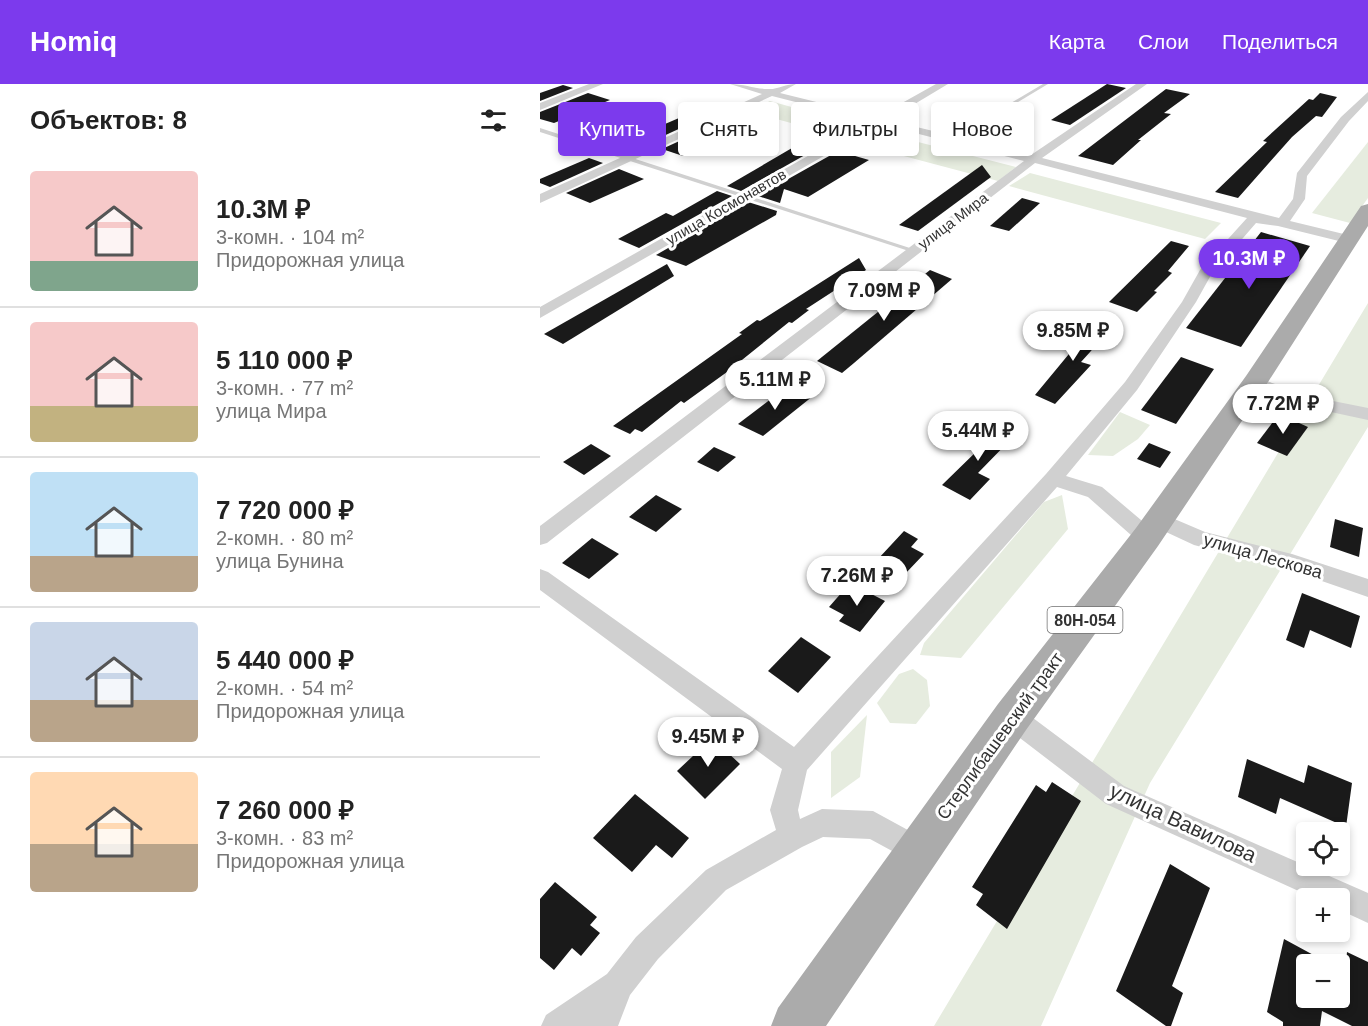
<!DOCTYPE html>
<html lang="ru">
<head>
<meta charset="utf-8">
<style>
  :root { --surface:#fff; --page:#f2f2f2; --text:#222; --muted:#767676; --line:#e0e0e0; --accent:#7c3aed }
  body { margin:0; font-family:Helvetica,sans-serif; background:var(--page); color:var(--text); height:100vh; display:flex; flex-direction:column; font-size:22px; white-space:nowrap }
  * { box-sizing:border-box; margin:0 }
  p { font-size:20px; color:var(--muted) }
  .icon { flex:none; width:33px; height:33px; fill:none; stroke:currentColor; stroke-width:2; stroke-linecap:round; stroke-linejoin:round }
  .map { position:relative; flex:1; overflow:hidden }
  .drawer { display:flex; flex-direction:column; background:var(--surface); width:540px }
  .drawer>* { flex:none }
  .guide { position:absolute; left:18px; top:18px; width:570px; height:54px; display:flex; gap:12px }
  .buttons { position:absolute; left:756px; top:738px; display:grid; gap:12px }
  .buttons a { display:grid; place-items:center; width:54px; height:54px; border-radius:6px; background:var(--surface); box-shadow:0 3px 9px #0003; font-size:30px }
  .price { position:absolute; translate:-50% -51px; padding:0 14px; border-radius:21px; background:#fff; color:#222; font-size:20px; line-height:39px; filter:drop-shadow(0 2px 3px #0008) }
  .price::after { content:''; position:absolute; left:50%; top:36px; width:18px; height:14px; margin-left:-9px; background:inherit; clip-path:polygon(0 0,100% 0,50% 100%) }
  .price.current { background:var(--accent); color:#fff }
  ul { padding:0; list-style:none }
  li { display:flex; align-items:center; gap:18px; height:150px; padding:0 30px }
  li+li { border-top:2px solid var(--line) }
  li span { display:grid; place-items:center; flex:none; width:168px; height:120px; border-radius:6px; color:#555 }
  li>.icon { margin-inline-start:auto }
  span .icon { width:72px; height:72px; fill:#fffc; stroke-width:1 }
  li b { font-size:26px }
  h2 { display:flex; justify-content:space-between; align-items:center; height:72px; padding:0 30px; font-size:26px }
  .chip { padding:0 21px; border-radius:6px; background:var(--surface); box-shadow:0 3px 9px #0003; font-size:21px; line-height:54px }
  .chip.current { background:var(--accent); color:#fff }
  header { display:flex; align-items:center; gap:36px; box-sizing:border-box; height:84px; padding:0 30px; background:var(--accent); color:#fff }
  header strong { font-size:28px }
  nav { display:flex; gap:33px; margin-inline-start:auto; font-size:21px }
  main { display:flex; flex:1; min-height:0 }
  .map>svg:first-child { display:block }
</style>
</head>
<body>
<header>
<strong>Homiq</strong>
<nav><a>Карта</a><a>Слои</a><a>Поделиться</a></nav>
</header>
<main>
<section class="drawer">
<h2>Объектов: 8<svg class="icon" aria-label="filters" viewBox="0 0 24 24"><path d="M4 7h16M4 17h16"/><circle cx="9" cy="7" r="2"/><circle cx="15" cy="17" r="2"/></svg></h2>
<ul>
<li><span style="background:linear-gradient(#f6c9c9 75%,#7fa58c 0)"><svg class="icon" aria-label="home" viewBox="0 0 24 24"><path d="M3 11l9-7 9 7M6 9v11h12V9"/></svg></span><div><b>10.3M ₽</b><p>3-комн. · 104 m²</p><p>Придорожная улица</p></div></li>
<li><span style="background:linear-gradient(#f6c9c9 70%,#c2b280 0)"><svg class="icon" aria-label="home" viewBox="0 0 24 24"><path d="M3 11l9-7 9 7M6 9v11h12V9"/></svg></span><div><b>5 110 000 ₽</b><p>3-комн. · 77 m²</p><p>улица Мира</p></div></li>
<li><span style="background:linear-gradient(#bfe0f5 70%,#b9a48a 0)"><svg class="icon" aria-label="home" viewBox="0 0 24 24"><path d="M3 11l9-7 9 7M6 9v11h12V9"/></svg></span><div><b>7 720 000 ₽</b><p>2-комн. · 80 m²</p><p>улица Бунина</p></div></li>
<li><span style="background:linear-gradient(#c9d6e8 65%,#b9a48a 0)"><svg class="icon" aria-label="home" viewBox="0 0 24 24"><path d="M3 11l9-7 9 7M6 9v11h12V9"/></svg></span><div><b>5 440 000 ₽</b><p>2-комн. · 54 m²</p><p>Придорожная улица</p></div></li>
<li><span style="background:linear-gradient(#ffd9b3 60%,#b9a48a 0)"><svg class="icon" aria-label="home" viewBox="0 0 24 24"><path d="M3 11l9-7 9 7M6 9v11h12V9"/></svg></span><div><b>7 260 000 ₽</b><p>3-комн. · 83 m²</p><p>Придорожная улица</p></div></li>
</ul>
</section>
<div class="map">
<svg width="828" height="942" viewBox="0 0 828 942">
  <rect width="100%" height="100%" fill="#fff"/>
  <g fill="#e6ecdf">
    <path d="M230 17 316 41 298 52 208 27Z"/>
    <path d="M331 46 476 83 458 97 311 58Z"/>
    <path d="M828 58V114L810 139 772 129Z"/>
    <path d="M490 89 681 139 665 155 469 102Z"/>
    <path d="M828 219V343L610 699 501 942H394Z"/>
    <path d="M580 328 610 341 598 355 573 372 548 371Z"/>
    <path d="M522 411 528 445 421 574 380 571 384 559 504 418Z"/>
    <path d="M373 585 387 596 390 622 376 640 350 639 337 619 359 590Z"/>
    <path d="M327 631 320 693 291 714V668Z"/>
  </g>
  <g fill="#1a1a1a">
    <path d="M567 0 586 4 530 41 511 36Z"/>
    <path d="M23 1 33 4 0 17V9Z"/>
    <path d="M626 5 650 10 624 29 631 30 598 56H601L573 81 538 72Z"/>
    <path d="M48 9 70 16 14 39 0 35V28Z"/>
    <path d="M780 9 797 13 782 33 776 32 752 53 698 114 675 108 727 58 723 57 769 15 773 16Z"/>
    <path d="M153 28 167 32 106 60 90 55Z"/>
    <path d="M183 37 205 44 143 72 122 65Z"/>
    <path d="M264 57 281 62 201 107 187 102Z"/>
    <path d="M298 67 329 76 268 113 244 105 240 119 218 112Z"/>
    <path d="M49 74 63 79 10 103 0 99V95Z"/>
    <path d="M442 81 451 93 378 147 359 141Z"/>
    <path d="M79 85 104 95 50 119 26 109Z"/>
    <path d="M177 107 192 112 99 164 78 155 126 129 133 132Z"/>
    <path d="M482 114 500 119 469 147 450 142Z"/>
    <path d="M208 118 237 127 236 131 146 182 116 171Z"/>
    <path d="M721 148 770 162 701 263 646 244Z"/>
    <path d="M631 157 649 162 628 187 632 189 614 207 617 208 597 228 569 218Z"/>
    <path d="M319 174 326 186 266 225 269 226 252 239 249 238 187 288 144 319 141 317 102 348 95 345 90 350 73 342 202 250 199 249 217 236 220 237Z"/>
    <path d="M127 180 134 192 23 260 4 250Z"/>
    <path d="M390 186 412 195 314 279 302 289 277 277Z"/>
    <path d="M539 234 569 247 541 278 551 281 515 320 495 311 543 253 527 247Z"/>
    <path d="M641 273 674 285 636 340 601 326Z"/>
    <path d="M248 302 273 312 223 352 198 340Z"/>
    <path d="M739 330 768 343 747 372 717 359Z"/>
    <path d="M448 339 475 351 438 389 450 395 430 416 402 401 442 362 431 356Z"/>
    <path d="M609 359 631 368 620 384 597 375Z"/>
    <path d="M51 360 71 372 44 391 23 378Z"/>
    <path d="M174 363 196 373 178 388 157 378Z"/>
    <path d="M116 411 142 425 116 448 89 433Z"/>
    <path d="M795 435 823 444 819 473 790 463Z"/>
    <path d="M364 447 378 455 371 463 384 470 365 490 338 475Z"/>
    <path d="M52 454 79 470 49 495 22 479Z"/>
    <path d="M310 499 345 517 320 548 299 537 304 531 289 523Z"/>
    <path d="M762 509 820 532 811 564 770 546 764 564 746 556Z"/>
    <path d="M261 553 291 573 258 609 228 587Z"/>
    <path d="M172 654 200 680 165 715 137 687Z"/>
    <path d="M707 675 764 699 768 681 812 699 806 743 740 714 736 730 698 713Z"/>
    <path d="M512 698 541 717 467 845 436 821 443 810 432 803 496 701 506 708Z"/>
    <path d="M95 710 149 754 132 774 116 761 92 788 53 754Z"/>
    <path d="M630 780 670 804 632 902 643 909 631 942H626L576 907Z"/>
    <path d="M15 798 57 833 50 841 60 849 41 872 32 864 14 886 0 874V815Z"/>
    <path d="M744 855 790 880H766V914H802L807 868 828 878V942H812L782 927 780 942H743V938L727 928Z"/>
  </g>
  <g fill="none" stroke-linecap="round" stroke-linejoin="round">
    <g fill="#d0d0d0" fill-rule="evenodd">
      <path d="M503 0H508L413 57 408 56Z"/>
      <path d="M0 44 376 166 377 167 372 168 0 48Z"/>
    </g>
    <g fill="#d0d0d0" fill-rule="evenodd">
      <path d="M49 0H63L0 26V19Z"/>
      <path d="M190 0C204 0 215 5 228 5 236 6 246 0 256 0L240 9 337 33 396 0H408L348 36 491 71 596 0H607L502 74 739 134 753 115 757 89 801 33 828 8V17L809 37 767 92 765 115 750 137 812 152 814 155 807 159 738 142 716 139 671 191 656 218 597 306 526 392 562 403 614 447 617 453 614 459 607 461 600 459 548 413 517 403 267 686 258 726 260 735 282 725 333 727 388 757 392 767 388 777 378 781 330 755 283 753 262 763 186 806 118 875 90 911 78 942H1L6 931 67 890 96 853 166 786 236 746 230 726 242 685 0 506V485L8 488 254 663 506 390 585 298 642 218 660 186 707 134 495 79 7 459 0 461V442L484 77 340 40 0 234V223L330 37 232 12 0 119V110L222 10Z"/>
      <path d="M715 293 773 313 828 324V336L763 322 709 302 707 298Z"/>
      <path d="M618 428 665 448 752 470 828 495V513L750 486 654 461 611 441 608 436 611 431Z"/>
      <path d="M472 621 481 625 584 702 828 809V839L800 826V814H774L566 720 463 641 460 633 463 625Z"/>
    </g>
    <path fill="#ababab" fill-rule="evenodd" d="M828 120V142L728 298 618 462 486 646 286 942H231L238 924 458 620 596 444 706 292 821 122Z"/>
  </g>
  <g text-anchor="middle" stroke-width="6" stroke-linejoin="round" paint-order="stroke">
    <g font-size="15" fill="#333" stroke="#fff">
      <text transform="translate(186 123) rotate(-30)" y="5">улица Космонавтов</text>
      <text transform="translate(413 137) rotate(-37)" y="5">улица Мира</text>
    </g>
    <rect fill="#fff" stroke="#707070" stroke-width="1.5" x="507.5" y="523" width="75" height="26" rx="4.5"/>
    <g font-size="16" font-weight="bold" fill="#333">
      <text x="545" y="542">80Н-054</text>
    </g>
    <g font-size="18" fill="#333" stroke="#fff">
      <text transform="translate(723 472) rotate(16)" y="6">улица Лескова</text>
      <text transform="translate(460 652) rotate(-54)" y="6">Стерлибашевский тракт</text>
    </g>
    <g font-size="21" fill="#333" stroke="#fff">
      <text transform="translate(643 739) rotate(25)" y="7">улица Вавилова</text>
    </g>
  </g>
</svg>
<div class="buttons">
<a><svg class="icon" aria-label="locate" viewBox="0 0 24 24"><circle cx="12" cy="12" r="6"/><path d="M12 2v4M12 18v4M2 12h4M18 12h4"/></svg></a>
<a>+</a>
<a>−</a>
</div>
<b class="price current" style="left:709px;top:206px">10.3M ₽</b>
<b class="price" style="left:344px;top:238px">7.09M ₽</b>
<b class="price" style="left:533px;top:278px">9.85M ₽</b>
<b class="price" style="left:235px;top:327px">5.11M ₽</b>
<b class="price" style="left:743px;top:351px">7.72M ₽</b>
<b class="price" style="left:438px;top:378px">5.44M ₽</b>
<b class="price" style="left:317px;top:523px">7.26M ₽</b>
<b class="price" style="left:168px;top:684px">9.45M ₽</b>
<div class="guide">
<a class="chip current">Купить</a>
<a class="chip">Снять</a>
<a class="chip">Фильтры</a>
<a class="chip">Новое</a>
</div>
</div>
</main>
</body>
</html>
